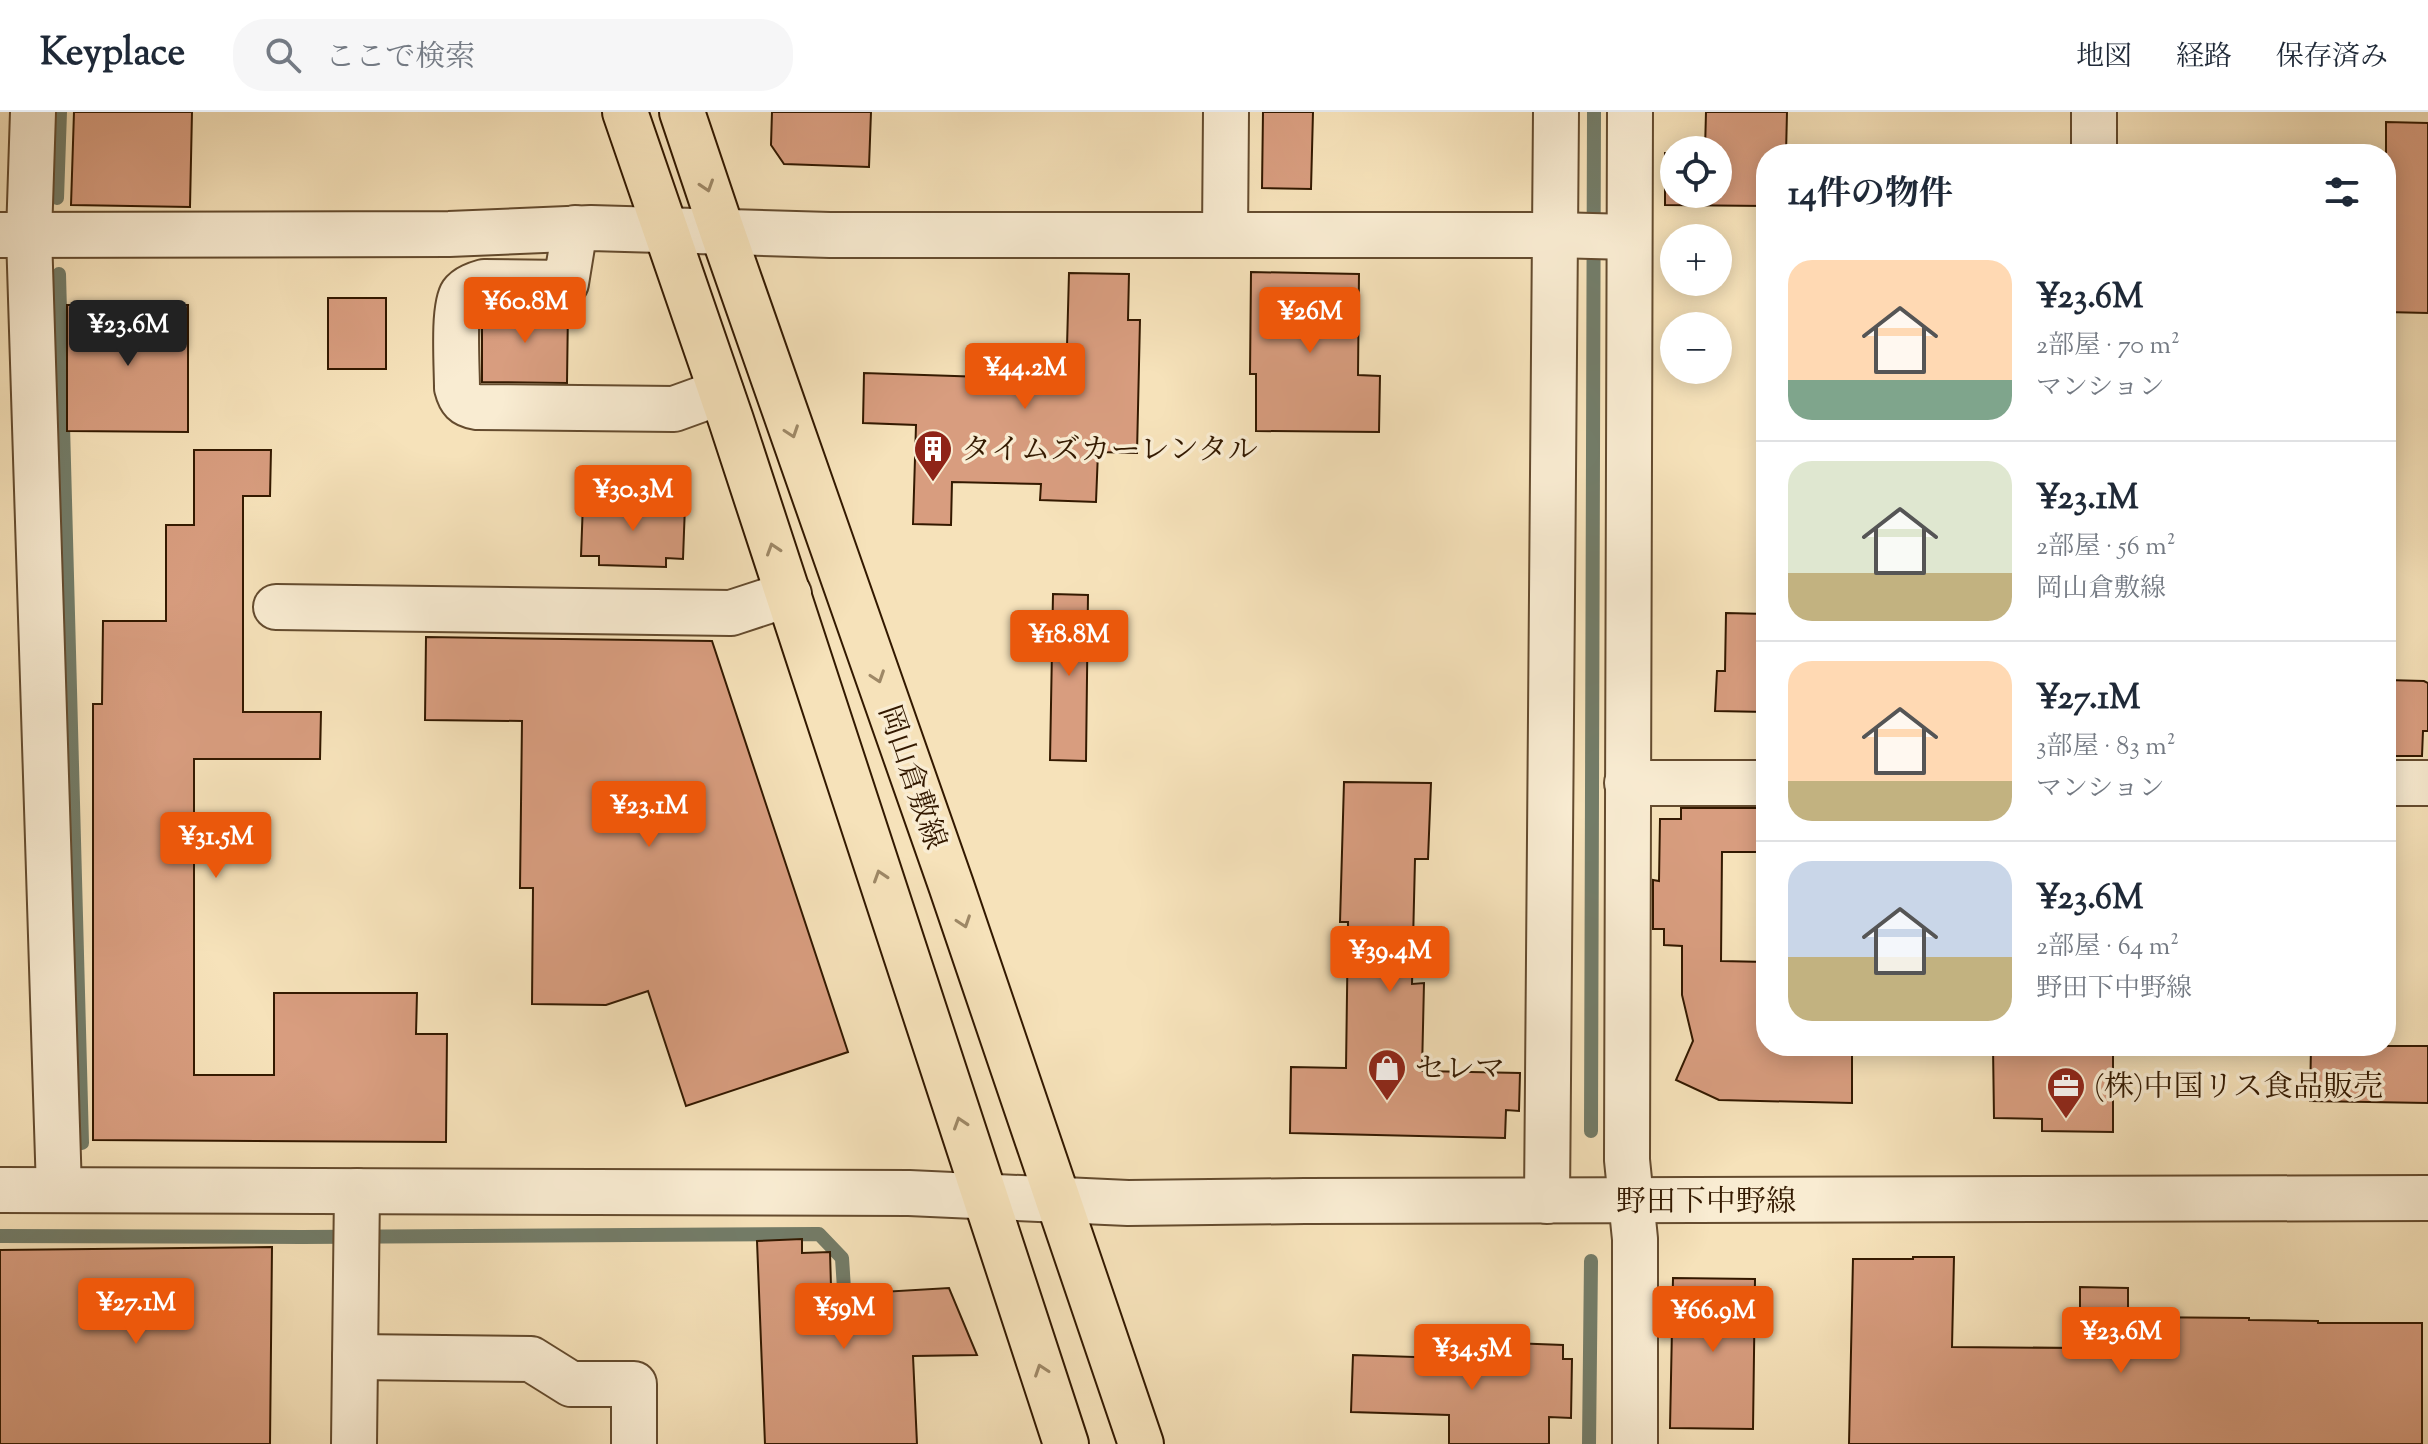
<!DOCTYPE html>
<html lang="ja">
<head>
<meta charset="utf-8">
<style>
  :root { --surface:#fff; --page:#f6f6f7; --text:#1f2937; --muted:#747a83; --line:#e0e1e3; --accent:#ea580c }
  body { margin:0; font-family:"Sorts Mill Goudy","Noto Serif JP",serif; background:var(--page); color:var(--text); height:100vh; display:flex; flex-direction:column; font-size:30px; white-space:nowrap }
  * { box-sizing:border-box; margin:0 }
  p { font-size:26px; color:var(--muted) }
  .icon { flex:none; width:44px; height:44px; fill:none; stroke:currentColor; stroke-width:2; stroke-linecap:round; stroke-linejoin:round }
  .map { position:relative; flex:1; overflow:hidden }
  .panel { position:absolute; left:1756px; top:32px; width:640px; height:912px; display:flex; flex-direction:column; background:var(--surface); border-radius:32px; box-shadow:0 4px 20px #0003 }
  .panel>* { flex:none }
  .tools { position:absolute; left:1660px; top:24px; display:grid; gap:16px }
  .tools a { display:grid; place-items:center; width:72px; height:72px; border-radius:50%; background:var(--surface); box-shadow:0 4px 20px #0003; font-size:40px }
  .price { position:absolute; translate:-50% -68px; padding:0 18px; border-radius:8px; background:var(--accent); color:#fff; font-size:26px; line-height:52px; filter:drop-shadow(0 2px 4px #0008) }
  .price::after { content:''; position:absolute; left:50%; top:48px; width:24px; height:18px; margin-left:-12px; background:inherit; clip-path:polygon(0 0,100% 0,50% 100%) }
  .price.current { background:#222; color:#fff }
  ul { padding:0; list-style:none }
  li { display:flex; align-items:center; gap:24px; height:200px; padding:0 32px }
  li+li { border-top:2px solid var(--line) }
  li span { display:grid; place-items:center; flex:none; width:224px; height:160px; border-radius:24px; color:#555 }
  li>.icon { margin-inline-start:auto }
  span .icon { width:96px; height:96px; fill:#fffc; stroke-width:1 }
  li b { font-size:34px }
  h2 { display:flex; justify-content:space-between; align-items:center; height:96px; padding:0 32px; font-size:34px }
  header { display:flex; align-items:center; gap:48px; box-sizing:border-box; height:112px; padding:0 40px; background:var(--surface); border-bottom:2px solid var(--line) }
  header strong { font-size:38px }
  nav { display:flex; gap:44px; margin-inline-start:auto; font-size:28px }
  .search { width:560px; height:72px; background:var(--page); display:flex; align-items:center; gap:20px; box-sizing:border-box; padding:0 28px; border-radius:32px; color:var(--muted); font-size:30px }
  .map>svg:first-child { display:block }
</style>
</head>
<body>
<header>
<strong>Keyplace</strong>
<div class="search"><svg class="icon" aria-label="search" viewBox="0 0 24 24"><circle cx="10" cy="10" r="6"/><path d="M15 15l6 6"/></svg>ここで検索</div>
<nav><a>地図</a><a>経路</a><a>保存済み</a></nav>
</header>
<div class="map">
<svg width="2428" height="1332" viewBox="0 0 2428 1332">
  <rect width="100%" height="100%" fill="#f6e2ba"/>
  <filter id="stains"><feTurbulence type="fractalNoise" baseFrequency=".0025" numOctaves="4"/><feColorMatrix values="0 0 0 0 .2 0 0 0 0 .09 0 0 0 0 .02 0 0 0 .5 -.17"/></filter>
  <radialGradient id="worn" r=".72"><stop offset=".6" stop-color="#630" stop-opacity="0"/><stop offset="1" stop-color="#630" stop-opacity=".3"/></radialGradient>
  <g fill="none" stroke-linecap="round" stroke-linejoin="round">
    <g stroke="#737c68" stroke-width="14">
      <path d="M57 86 60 0"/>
      <path d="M59 162 82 1031"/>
      <path d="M1591 1019 1594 0"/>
      <path d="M0 1124 302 1125 819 1122 842 1146 845 1192"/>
      <path d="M1589 1332 1591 1149"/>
    </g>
  </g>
  <g fill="#d89d7f" stroke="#331900" stroke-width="2">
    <path d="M74 0H192L190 95 71 93Z"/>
    <path d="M772 0H871L869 55 784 52 771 33Z"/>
    <path d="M1263 0H1313L1311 77 1262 76Z"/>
    <path d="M1706 0H1787L1786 42H1766V94L1665 93V41H1674V82H1718V38H1705Z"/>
    <path d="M2386 10 2428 11V201L2386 200Z"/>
    <path d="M1251 160 1359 162 1358 263 1380 264 1379 320 1256 319V262H1250Z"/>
    <path d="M1069 161 1129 162 1128 208H1140L1137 341 1098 340 1096 390 1040 388 1041 372 952 370 951 413 913 412 916 313 863 311 864 261 984 265V268L1066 271Z"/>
    <rect x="328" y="186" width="58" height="71"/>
    <path d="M67 193H188V320L67 319Z"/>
    <path d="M488 195 568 196 567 271 482 270V203L483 197Z"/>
    <path d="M194 338H271L270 384H243V600H321L320 647H194V963H274V881H417L416 922H447L446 1030 93 1028V592H102L103 509H166V413H194Z"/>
    <path d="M583 390 685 393 683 447 666 446V455L599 453V444H581Z"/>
    <path d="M1053 482 1088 483 1086 649 1050 648Z"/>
    <path d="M1726 501 1766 502V600L1715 599 1717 559H1725Z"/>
    <path d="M426 525 712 529 848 940 686 994 648 879 606 893 532 892 533 776H520L522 609 425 608Z"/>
    <path d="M2386 568 2424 569 2428 571V619H2423L2422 644H2386Z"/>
    <path d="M1344 670 1431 671 1428 747H1415L1412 872 1424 871 1422 959 1520 961 1519 999 1506 998 1505 1026 1290 1021 1291 955 1346 956 1348 810H1340Z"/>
    <path d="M1681 696H1761V740H1722L1721 849 1766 850V934H1852V991L1719 988 1676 968 1693 929 1682 883V834L1664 833V817H1653V768L1659 769 1660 707H1681Z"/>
    <path d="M1993 934H2113V1020L2042 1019V1007L1994 1006Z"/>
    <path d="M2311 934H2428V991L2310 989Z"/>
    <path d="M802 1127V1141L830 1140 831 1175 882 1172V1180L949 1176 977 1243 913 1244 917 1332H765L757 1129Z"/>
    <path d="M272 1135 270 1332H0V1138Z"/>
    <path d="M1913 1145H1954L1952 1235 2080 1236V1175L2128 1176V1205L2249 1206V1208L2318 1209V1211H2422V1332H1849L1853 1147H1913Z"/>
    <path d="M1673 1166 1755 1167 1753 1317 1670 1316Z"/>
    <path d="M1508 1231 1563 1233V1247H1572L1571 1306 1549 1305V1332H1449V1303L1351 1300 1353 1243 1508 1248Z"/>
  </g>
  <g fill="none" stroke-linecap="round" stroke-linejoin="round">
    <defs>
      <g id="minor">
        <path d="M33 0 29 123 59 1078"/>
        <path d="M1630 0 1627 1048 1635 1127V1332"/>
        <path d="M2094 42V0"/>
        <path d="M575 116 566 171 484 170C477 172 467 175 462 182 453 195 457 257 457 276 460 288 464 293 477 295L674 297 721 280"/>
        <path d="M0 123 449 122 591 116 830 123H1555L1629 125"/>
        <path d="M1225 123 1226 0"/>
        <path d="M276 495 731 501 789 482"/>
        <path d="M1627 671H1766"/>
        <path d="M2386 671H2428"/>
        <path d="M0 1078 909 1081 1128 1091 1305 1089 2428 1086"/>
        <path d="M1547 1089 1556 0"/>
        <path d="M355 1245 531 1247 571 1272H634V1332"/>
        <path d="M354 1332 357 1079"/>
      </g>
      <g id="major">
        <path d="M625 0 731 308 1066 1332"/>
        <path d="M682 0 722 119 951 773 1141 1332"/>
      </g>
    </defs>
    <use href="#minor" stroke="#644b2e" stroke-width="48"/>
    <use href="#major" stroke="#331900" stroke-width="48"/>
    <use href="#minor" stroke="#f9ecd2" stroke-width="44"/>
    <use href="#major" stroke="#f6e2ba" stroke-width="44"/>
  </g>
  <defs><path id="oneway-chevron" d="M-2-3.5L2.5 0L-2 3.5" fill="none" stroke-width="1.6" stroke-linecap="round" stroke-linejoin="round" transform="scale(2)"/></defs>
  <g stroke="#9e8866">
    <use href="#oneway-chevron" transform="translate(707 74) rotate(72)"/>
    <use href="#oneway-chevron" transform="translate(792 320) rotate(71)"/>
    <use href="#oneway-chevron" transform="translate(773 437) rotate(-108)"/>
    <use href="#oneway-chevron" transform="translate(878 565) rotate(71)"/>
    <use href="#oneway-chevron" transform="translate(880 764) rotate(-108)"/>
    <use href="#oneway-chevron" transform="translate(964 810) rotate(71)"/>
    <use href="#oneway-chevron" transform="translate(960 1011) rotate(-108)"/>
    <use href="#oneway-chevron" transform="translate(1041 1258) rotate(-109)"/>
  </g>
  <defs>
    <symbol id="building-pin" viewBox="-11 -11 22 30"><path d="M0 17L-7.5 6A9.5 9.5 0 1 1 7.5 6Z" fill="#8f2418" stroke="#f9ecd2"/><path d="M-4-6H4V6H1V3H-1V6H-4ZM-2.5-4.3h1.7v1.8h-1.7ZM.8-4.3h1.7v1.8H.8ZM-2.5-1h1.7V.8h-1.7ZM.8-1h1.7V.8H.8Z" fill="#fff"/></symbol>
    <symbol id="shop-pin" viewBox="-11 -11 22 30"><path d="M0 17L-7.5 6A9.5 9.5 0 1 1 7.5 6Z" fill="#8f2418" stroke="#f9ecd2"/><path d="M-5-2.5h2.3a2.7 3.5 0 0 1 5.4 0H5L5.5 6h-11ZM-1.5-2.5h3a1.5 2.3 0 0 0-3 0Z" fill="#fff"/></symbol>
    <symbol id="office-pin" viewBox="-11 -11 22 30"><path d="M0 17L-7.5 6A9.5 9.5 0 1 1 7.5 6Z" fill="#8f2418" stroke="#f9ecd2"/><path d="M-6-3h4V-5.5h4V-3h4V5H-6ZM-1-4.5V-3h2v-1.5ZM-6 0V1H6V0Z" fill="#fff"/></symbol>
  </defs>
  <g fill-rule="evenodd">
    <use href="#building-pin" x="911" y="315" width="44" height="60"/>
    <use href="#shop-pin" x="1365" y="934" width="44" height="60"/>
    <use href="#office-pin" x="2044" y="952" width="44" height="60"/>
  </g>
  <g text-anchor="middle" stroke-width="7" stroke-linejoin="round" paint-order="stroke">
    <g font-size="30" fill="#331900" stroke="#f9ecd2" text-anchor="start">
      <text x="961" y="347">タイムズカーレンタル</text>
      <text x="1415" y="966">セレマ</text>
      <text x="2094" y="984">(株)中国リス食品販売</text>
    </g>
    <g font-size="30" fill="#331900" stroke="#f9ecd2">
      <text transform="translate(913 665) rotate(71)" y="10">岡山倉敷線</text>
      <text x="1706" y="1099">野田下中野線</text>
    </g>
  </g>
  <rect width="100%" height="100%" filter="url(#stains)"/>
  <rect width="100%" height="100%" fill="url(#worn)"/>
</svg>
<div class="tools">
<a><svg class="icon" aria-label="locate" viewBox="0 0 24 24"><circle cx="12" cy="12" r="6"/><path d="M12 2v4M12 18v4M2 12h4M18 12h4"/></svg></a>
<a>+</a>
<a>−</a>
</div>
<b class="price" style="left:525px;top:233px">¥60.8M</b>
<b class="price" style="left:1310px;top:243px">¥26M</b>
<b class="price current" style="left:128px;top:256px">¥23.6M</b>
<b class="price" style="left:1025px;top:299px">¥44.2M</b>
<b class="price" style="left:633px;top:421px">¥30.3M</b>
<b class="price" style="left:1069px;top:566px">¥18.8M</b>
<b class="price" style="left:649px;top:737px">¥23.1M</b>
<b class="price" style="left:216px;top:768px">¥31.5M</b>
<b class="price" style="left:1390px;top:882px">¥39.4M</b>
<b class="price" style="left:136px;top:1234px">¥27.1M</b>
<b class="price" style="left:844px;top:1239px">¥59M</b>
<b class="price" style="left:1713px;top:1242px">¥66.9M</b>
<b class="price" style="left:2121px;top:1263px">¥23.6M</b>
<b class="price" style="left:1472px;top:1280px">¥34.5M</b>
<section class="panel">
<h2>14件の物件<svg class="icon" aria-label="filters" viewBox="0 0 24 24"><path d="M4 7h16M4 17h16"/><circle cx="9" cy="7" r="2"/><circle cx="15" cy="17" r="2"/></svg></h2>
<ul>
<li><span style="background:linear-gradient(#ffd9b3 75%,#7fa58c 0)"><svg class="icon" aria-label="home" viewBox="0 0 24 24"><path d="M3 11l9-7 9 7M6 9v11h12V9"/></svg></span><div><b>¥23.6M</b><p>2部屋 · 70 m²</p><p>マンション</p></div></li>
<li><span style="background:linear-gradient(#dfe7d0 70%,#c2b280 0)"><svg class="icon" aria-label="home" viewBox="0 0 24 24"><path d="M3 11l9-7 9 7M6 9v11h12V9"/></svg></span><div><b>¥23.1M</b><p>2部屋 · 56 m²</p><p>岡山倉敷線</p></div></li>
<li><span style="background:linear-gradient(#ffd9b3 75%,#c2b280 0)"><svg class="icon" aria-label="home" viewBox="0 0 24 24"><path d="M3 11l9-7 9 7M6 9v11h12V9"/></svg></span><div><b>¥27.1M</b><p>3部屋 · 83 m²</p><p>マンション</p></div></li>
<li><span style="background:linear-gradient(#c9d6e8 60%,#c2b280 0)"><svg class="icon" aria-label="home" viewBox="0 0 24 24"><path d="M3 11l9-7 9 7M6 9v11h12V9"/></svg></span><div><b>¥23.6M</b><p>2部屋 · 64 m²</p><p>野田下中野線</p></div></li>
</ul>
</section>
</div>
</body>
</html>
